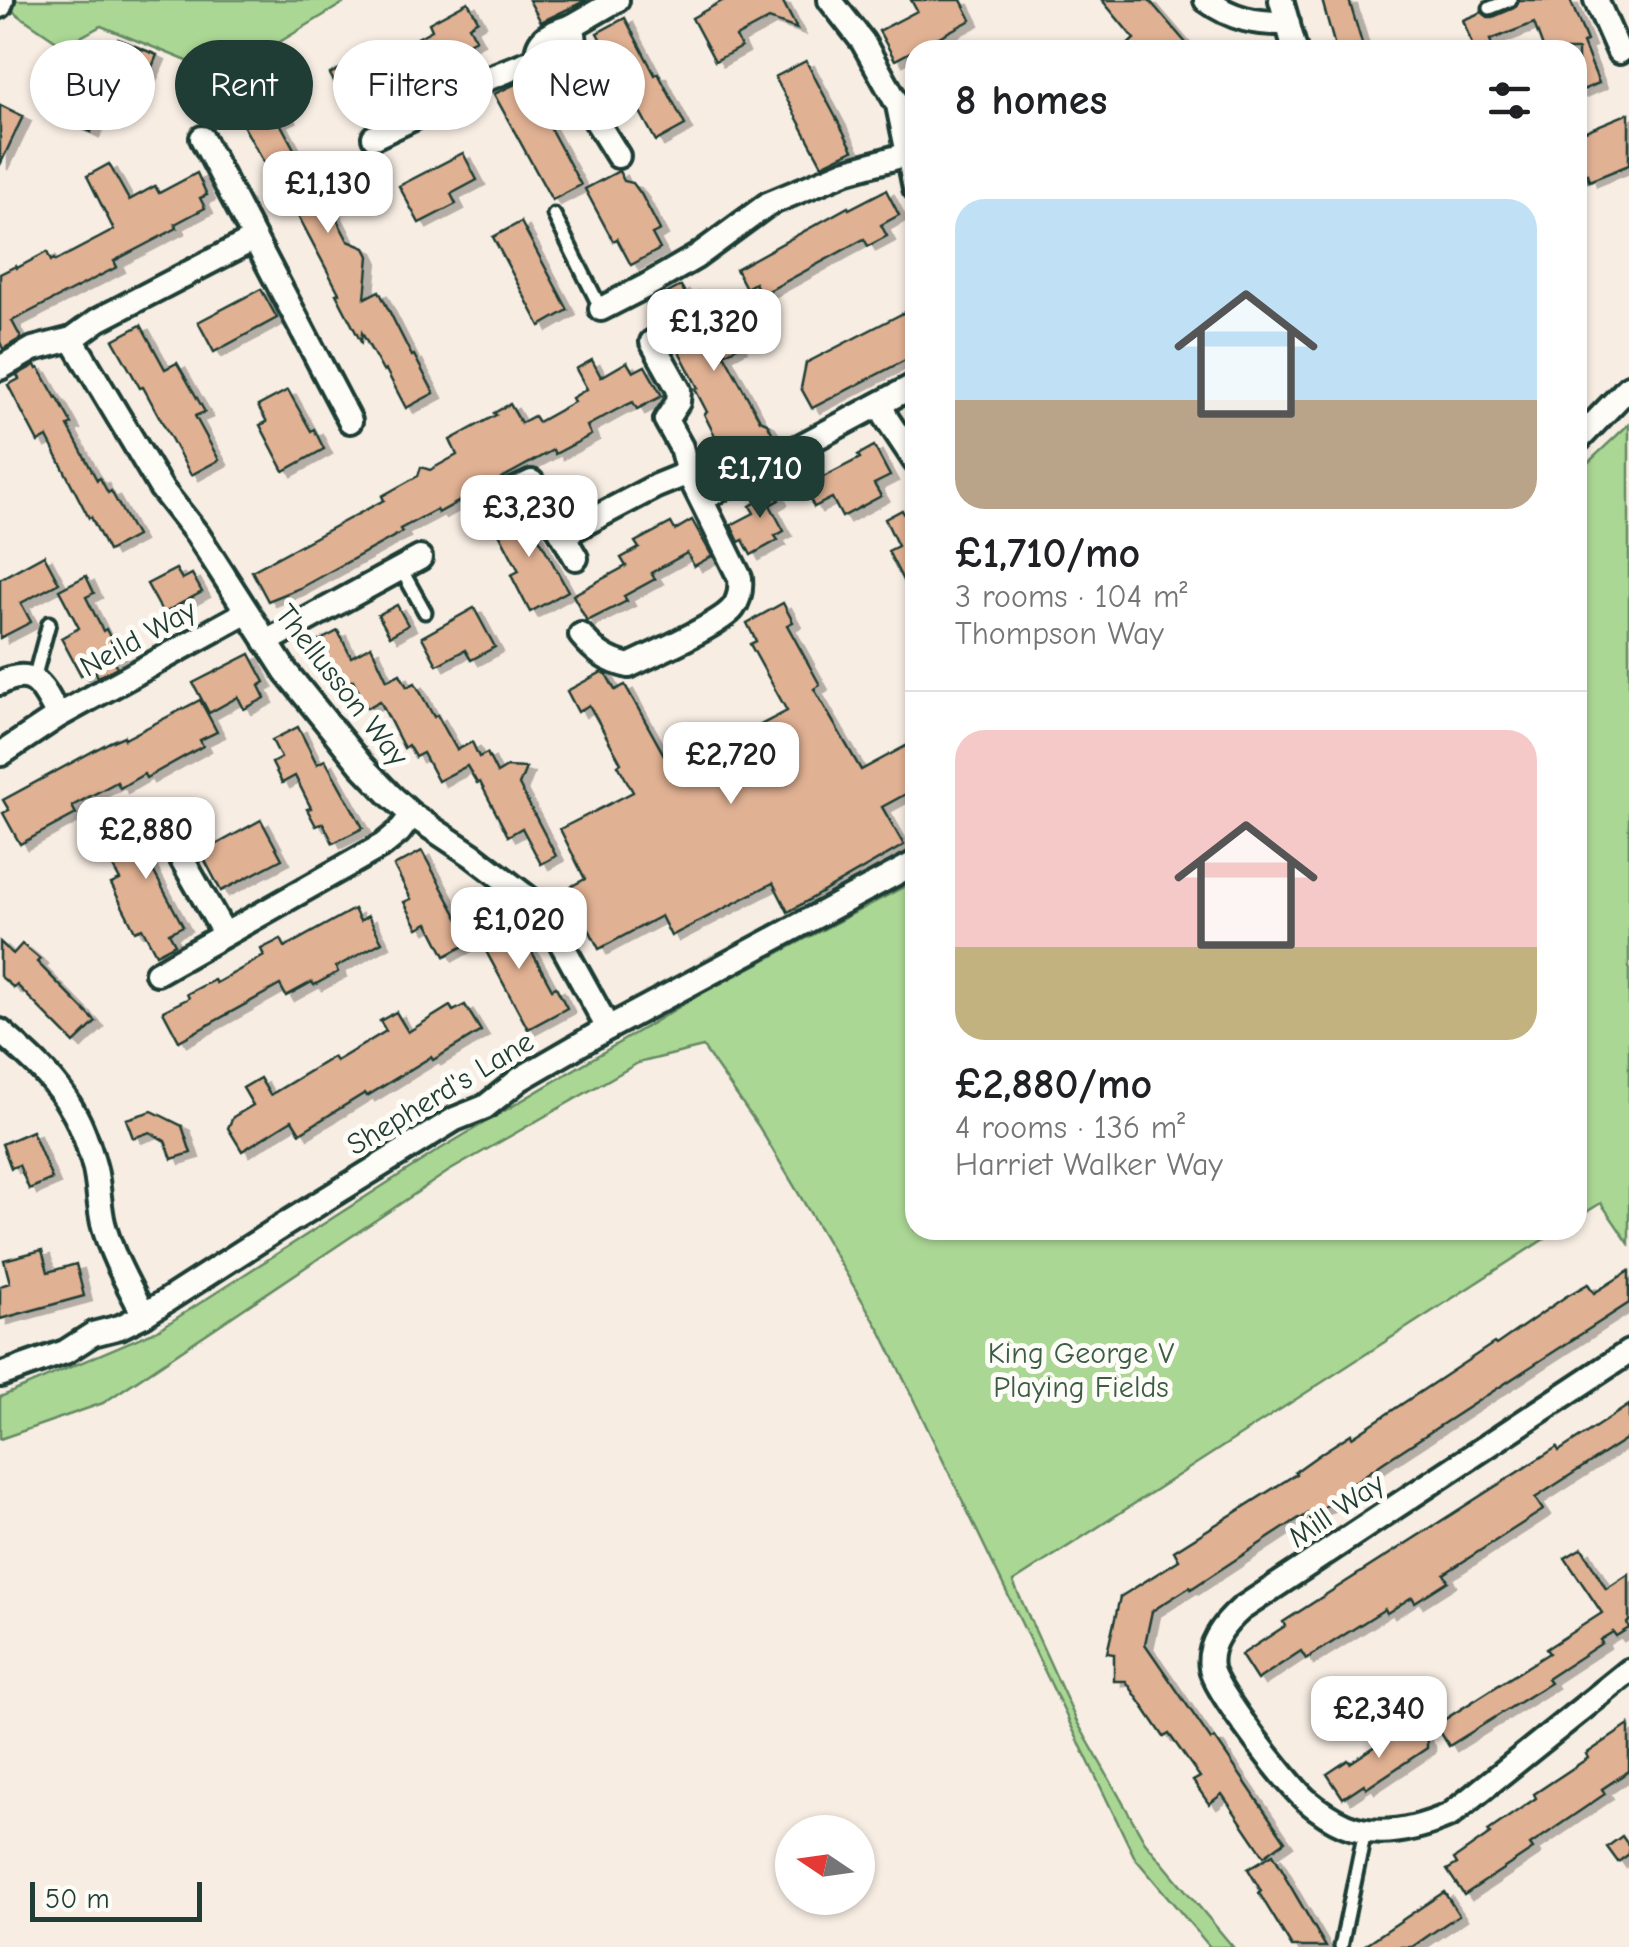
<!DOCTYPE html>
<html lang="en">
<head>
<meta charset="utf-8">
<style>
  :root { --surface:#fff; --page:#f6f6f6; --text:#202124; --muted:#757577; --line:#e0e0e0; --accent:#1f3d34 }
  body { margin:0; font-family:"Comic Neue",sans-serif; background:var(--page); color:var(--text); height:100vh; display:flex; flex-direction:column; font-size:38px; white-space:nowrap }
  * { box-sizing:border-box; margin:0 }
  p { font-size:32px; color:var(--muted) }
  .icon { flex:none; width:55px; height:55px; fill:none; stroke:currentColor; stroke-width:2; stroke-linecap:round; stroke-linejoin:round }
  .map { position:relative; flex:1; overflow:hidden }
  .sheet { position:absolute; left:905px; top:40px; width:682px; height:1200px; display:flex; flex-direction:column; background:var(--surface); border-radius:30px; box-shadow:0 2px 8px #0004 }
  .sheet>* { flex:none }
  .hud { position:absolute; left:30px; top:40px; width:725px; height:90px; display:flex; gap:20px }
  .needle { width:65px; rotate:283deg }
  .fabs { position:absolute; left:775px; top:1815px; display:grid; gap:20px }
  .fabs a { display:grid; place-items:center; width:100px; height:100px; border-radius:50%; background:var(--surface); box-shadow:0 2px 8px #0004; font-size:50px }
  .scale { position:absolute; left:30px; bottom:25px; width:172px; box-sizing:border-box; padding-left:10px; border:5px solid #1f3d34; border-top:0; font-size:28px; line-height:35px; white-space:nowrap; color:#1f3d34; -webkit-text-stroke:8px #fdfcf7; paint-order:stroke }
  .price { position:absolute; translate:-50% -85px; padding:0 22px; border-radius:20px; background:#fff; color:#222; font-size:32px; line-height:65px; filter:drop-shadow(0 2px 5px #0008) }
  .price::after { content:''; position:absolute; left:50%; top:60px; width:30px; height:22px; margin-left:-15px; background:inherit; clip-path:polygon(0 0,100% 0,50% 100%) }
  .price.current { background:var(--accent); color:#fff }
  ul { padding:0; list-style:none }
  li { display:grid; align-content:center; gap:20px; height:530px; padding:0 50px }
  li+li { border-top:2px solid var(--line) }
  li span { display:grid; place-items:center; height:310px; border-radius:30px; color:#555 }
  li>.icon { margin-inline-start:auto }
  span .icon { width:180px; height:180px; fill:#fffc; stroke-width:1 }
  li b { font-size:42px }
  h2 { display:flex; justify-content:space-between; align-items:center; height:120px; padding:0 50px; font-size:42px }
  .pill { padding:0 35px; border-radius:45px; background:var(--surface); box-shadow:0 2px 8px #0004; font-size:35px; line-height:90px }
  .pill.current { background:var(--accent); color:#fff }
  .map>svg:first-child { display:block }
</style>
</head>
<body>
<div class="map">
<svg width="1629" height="1947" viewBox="0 0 1629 1947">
  <defs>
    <filter id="shadow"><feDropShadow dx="8" dy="5" stdDeviation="0" flood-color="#0004"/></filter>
  </defs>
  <rect width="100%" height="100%" fill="#f7ede3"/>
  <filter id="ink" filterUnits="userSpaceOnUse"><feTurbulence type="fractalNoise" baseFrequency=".01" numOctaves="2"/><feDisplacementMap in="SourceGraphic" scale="20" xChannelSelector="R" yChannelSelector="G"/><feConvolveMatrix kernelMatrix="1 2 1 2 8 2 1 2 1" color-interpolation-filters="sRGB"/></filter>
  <g filter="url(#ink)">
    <g fill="#abd795" stroke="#658a64" stroke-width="2.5">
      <path d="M12 0H344L345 2 224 76 101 26 64 46 8 8Z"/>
      <path d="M1629 424V1244L1601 1203 1578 1217V472Z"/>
      <path d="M915 881V1230H1558L1013 1582 1076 1720 1145 1842 1233 1947H1210L1135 1858 881 1332 759 1127 703 1047 638 1063 449 1171 103 1403 0 1439V1397L158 1330 437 1151 701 994Z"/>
    </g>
    <g fill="#e1b193" stroke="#1f3d34" stroke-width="2.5" filter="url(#shadow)">
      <path d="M529 0H587L541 22Z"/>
      <path d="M724 0H782L797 29 769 19 736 37 741 47 715 61 692 18Z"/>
      <path d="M911 0H961L971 20 895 60 879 31 917 11Z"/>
      <path d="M1102 0H1149L1192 50H1122L1134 39Z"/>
      <path d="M1322 0H1349L1364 50H1336Z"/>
      <path d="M1519 0H1570L1587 41 1583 43 1599 83 1578 92V50H1544L1534 23 1490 40 1494 50H1474L1463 20 1482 12 1488 17H1493L1514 8Z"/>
      <path d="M468 2 478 20 469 26 476 39 445 55 448 59 392 89 389 84 347 106 330 74 372 52 374 55 383 50 386 55 432 30 429 23Z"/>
      <path d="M625 18 655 75 658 73 685 125 656 141 597 33Z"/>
      <path d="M118 39 157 55 144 86 105 70Z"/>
      <path d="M64 57 95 72 79 104 100 114 91 132 43 109 53 88 49 86Z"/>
      <path d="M806 61 853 150 822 165 775 77Z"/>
      <path d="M262 66 288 117 279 121 307 173 311 170 348 241 365 248 369 256 365 298 379 291 412 356 414 355 434 393 406 408 386 370 383 371 362 333 361 342 336 294 339 293 271 164 266 166 226 95 239 89 235 80Z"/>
      <path d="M524 80 581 185 552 200 494 94Z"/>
      <path d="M0 105 23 116 0 165Z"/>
      <path d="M1629 113V165L1589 181 1587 174 1578 178V134Z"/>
      <path d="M463 153 477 180 451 194 456 204 419 223 399 186Z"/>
      <path d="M109 164 129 200 155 186 159 193 197 173 207 195 200 198 205 208 175 224 177 228 114 261 117 267 12 321 21 338 3 349 0 342V274L16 266 17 268 47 252 51 261 54 259 55 261 114 230 87 176Z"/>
      <path d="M619 171 624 181 633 183 641 194 660 230 652 234 660 249 631 265 617 239 613 241 585 189Z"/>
      <path d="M886 190 899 215 881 225 887 236 868 246 864 239 761 295 755 283 746 288 736 269 848 207 849 209Z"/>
      <path d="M521 222 568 310 540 326 493 237Z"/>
      <path d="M681 286 688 298 699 292 720 334 730 328 739 346 724 354 760 420 767 423 777 442 735 464 722 440 718 442 704 414 707 412 695 389 698 388 653 301Z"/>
      <path d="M261 289 277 318 214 352 198 322Z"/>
      <path d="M915 307V355L812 408 801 388 806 363Z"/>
      <path d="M141 325 165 369 177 363 205 412 195 416 219 460 191 475 143 387 140 388 113 340Z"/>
      <path d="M592 360 601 377 627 362 633 372 645 366 662 396 637 409 633 402 618 409 587 426 591 435 555 454 553 450 438 513 436 510 400 529 402 532 300 588 268 601 252 571 384 500 382 496 418 476 421 467 430 470 457 455 450 440 496 415 494 413 510 404 521 423 534 416 538 422 574 402 572 398 587 389 576 369Z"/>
      <path d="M35 365 37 369 39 368 56 398 57 397 72 424 68 426 97 480 100 478 108 493 111 491 136 536 108 551 91 517 89 518 47 437 38 442 8 385 19 379 17 375Z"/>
      <path d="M288 390 311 431 314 429 324 449 284 471 260 425 267 422 258 406Z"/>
      <path d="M874 446 890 476 874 484 881 496 842 517 832 498 814 507 804 487 860 458 858 455Z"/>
      <path d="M769 480 779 500 770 505 784 531 775 536 778 540 751 555 743 540 739 542 731 525 754 513 750 506 758 501 752 489Z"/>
      <path d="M522 507 568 591 530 612 511 575 519 571 491 518 509 509 511 513Z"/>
      <path d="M902 510 913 530 915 529V604L888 551 898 546 885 519Z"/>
      <path d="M692 520 712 556 694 566 687 553 651 573 655 579 624 596 627 601 587 621 573 595 626 566 621 558 639 548 635 542 671 523 675 530Z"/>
      <path d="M44 555 59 583 21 603 31 622 0 638V579Z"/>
      <path d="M176 569 182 579 192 574 202 592 163 613 147 584Z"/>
      <path d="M86 576 94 593 86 597 103 631 106 629 119 655 112 658 117 667 98 677 94 668 81 675 61 638 79 628 59 590Z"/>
      <path d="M783 603 793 622 787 625 820 685 814 689 861 770 915 741V789L882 807 904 845 788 912 773 883 671 936 661 916 599 949 568 888 585 879 560 829 633 792 618 765 621 763 589 705 578 712 567 691 602 672 606 674 615 690 625 685 673 771 787 711 750 644 756 641 747 623Z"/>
      <path d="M397 605 408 625 390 636 378 615Z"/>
      <path d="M474 608 495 647 471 660 465 650 437 665 422 637Z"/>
      <path d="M338 631 351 657 371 646 387 680 400 674 407 687 415 683 434 717 437 715 457 750 472 742 479 757 487 753 497 773 507 767 526 768 519 785 556 856 541 864 522 828 508 836 480 782 477 783 467 766 438 781 423 753 415 757 408 745 404 748 380 701 367 708 353 680 344 685 331 660 322 664 311 645Z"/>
      <path d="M250 654 265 682 259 686 265 698 244 709 238 697 209 713 193 683Z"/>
      <path d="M200 700 217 732 200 740 203 746 146 778 144 774 120 788 117 782 72 806 76 814 20 844 3 813 9 810 3 800 110 742 124 736 125 739Z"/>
      <path d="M298 727 317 764 325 760 363 828 333 843 323 823 316 826 307 809 311 808 295 776 282 783 272 763 281 758 272 740Z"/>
      <path d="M174 810 184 829 143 852 183 926 169 933 175 944 156 954 142 928 135 931 111 884 120 880 104 850Z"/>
      <path d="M261 820 282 859 221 891 201 853Z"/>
      <path d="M422 851 471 942 445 956 428 923 418 928 404 902 411 899 394 866Z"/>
      <path d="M354 909 360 921 368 916 382 942 336 967 338 972 314 985 312 982 286 996 280 985 179 1041 163 1011 189 998 187 994 214 980 216 983 264 956 261 949 281 939 285 947Z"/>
      <path d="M502 912 519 945 526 941 552 989 556 987 567 1008 528 1029 473 927Z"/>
      <path d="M0 942 13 954 22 944 40 959 37 962 96 1022 74 1043 17 985 14 988 0 976Z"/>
      <path d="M465 1005 481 1031 433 1060 431 1057 367 1096 365 1093 300 1133 292 1120 242 1151 228 1128 233 1117 253 1105 243 1088 260 1078 270 1095 333 1057 336 1061 386 1031 380 1021 396 1012 408 1032 450 1006 453 1011Z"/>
      <path d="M152 1111 182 1126 191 1153 172 1159 165 1141 150 1132 133 1138 126 1119Z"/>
      <path d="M32 1131 52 1179 29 1189 19 1165 11 1168 2 1144Z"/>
      <path d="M42 1250 48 1272 76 1264 84 1296 0 1319V1286L10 1283 4 1260Z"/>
      <path d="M1629 1271V1303L1384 1462 1339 1493 1341 1496 1320 1510 1318 1507 1300 1519 1299 1518 1191 1589 1190 1587 1152 1611 1145 1644 1211 1740 1215 1738 1285 1841 1264 1856 1222 1794 1209 1804 1193 1781 1200 1777 1169 1734 1164 1737 1126 1681H1114V1654L1107 1653 1120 1597 1179 1560 1174 1551 1296 1474 1295 1472 1323 1452 1351 1434 1352 1437 1494 1343 1496 1345 1565 1297 1588 1284 1594 1293Z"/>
      <path d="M1629 1405V1437L1535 1498 1543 1510 1444 1574 1448 1581 1415 1602 1412 1597 1387 1613 1385 1609 1306 1659 1301 1651 1257 1680 1241 1655 1285 1626 1283 1622 1557 1447 1559 1451Z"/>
      <path d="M1582 1548 1606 1589 1629 1574V1621L1627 1623 1629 1628 1616 1636 1613 1632 1600 1640 1602 1643 1547 1679 1550 1683 1449 1746 1436 1725 1549 1653 1546 1649 1602 1613 1565 1558Z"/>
      <path d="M1414 1721 1427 1741V1748L1367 1788 1364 1784 1343 1798 1327 1774 1348 1760 1350 1763Z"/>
      <path d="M1629 1725V1771L1602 1789 1605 1794 1530 1845 1533 1849 1464 1895 1447 1870 1457 1864 1454 1859 1490 1834 1488 1831 1536 1798 1534 1794 1588 1758 1586 1754Z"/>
      <path d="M1622 1836 1629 1846V1854L1618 1862 1607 1847Z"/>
      <path d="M1273 1854 1286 1876 1285 1877 1326 1947H1292L1259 1893 1261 1891 1248 1869Z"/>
      <path d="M1444 1892 1459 1915 1438 1929 1412 1947H1362Z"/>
    </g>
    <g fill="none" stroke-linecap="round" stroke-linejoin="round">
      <defs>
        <g id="service">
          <path d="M1490 8 1510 0"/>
          <path d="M554 215 601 309"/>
          <path d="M401 569 425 612"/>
          <path d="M34 679 49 623"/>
          <path d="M1341 1947 1365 1831"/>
        </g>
        <g id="minor">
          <path d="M830 0 863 42 898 105 915 188"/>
          <path d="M1206 0C1232 19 1256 24 1288 23"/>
          <path d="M1281 0 1295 50"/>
          <path d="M1596 0 1619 52"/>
          <path d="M0 6 2 0"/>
          <path d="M537 59C536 36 553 32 572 26"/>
          <path d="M562 66 618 156"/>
          <path d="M374 137 418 116 461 89 537 59 548 67 562 66C575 55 577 41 572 26L617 0"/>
          <path d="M202 138 350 421"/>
          <path d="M601 309 646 286 696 257 768 204 847 171 908 154"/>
          <path d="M72 339 161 488 197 534 286 672 361 765 390 795 412 815 472 855 537 905 554 930 608 1028"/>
          <path d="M652 342 679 390 678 402 666 420 681 447 688 473"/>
          <path d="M0 368 33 349 72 339 98 320 254 239"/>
          <path d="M881 404 887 419 915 461"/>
          <path d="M1578 440 1629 387"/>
          <path d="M702 499 915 385"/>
          <path d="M483 505 532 482 576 558"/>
          <path d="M563 535 656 486 688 473 740 578C741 589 740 599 733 608 720 625 651 655 629 666 607 661 595 652 581 635"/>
          <path d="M266 642 420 558"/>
          <path d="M0 683C36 665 43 689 58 716"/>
          <path d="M1 754 58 716 247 612"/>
          <path d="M179 854 224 933"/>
          <path d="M157 973 383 845 399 832 412 815"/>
          <path d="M0 1031C27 1055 55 1078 73 1111 83 1128 90 1150 95 1169 99 1187 99 1206 103 1223 111 1255 129 1286 144 1315"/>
          <path d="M1629 1352 1241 1609C1224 1624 1207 1644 1211 1668 1215 1691 1287 1783 1306 1800 1318 1810 1331 1819 1345 1825 1379 1839 1418 1829 1450 1815L1629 1671"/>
          <path d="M0 1375 65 1352 93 1334 120 1327 144 1315 276 1230 455 1119 485 1107 520 1079 608 1028 915 863"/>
        </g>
      </defs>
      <use href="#service" stroke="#1f3d34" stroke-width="19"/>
      <use href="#minor" stroke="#1f3d34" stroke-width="30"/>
      <use href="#service" stroke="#fdfcf7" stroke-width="11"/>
      <use href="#minor" stroke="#fdfcf7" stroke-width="22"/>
    </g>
  </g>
  <g text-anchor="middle" stroke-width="10" stroke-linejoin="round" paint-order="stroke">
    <g font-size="30" fill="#1f3d34" stroke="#fdfcf7">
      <text transform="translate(138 638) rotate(-29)" y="10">Neild Way</text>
      <text transform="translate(342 685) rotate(52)" y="10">Thellusson Way</text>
      <text transform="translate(440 1093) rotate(-31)" y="10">Shepherd's Lane</text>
      <text transform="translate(1336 1510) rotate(-34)" y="10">Mill Way</text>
    </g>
    <g font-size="30" fill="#3b5c47" stroke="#fdfcf7">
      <text x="1081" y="1363">King George V<tspan x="1081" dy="34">Playing Fields</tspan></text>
    </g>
  </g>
</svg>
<div class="fabs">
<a><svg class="needle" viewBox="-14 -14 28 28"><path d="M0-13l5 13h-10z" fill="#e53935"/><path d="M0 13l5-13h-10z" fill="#757577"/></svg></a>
</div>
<div class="scale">50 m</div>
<b class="price" style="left:328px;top:236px">£1,130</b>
<b class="price" style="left:714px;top:374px">£1,320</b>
<b class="price current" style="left:760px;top:521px">£1,710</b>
<b class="price" style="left:529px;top:560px">£3,230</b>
<b class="price" style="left:731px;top:807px">£2,720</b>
<b class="price" style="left:146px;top:882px">£2,880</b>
<b class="price" style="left:519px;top:972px">£1,020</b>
<b class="price" style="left:1379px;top:1761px">£2,340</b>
<div class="hud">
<a class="pill">Buy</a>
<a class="pill current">Rent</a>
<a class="pill">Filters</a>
<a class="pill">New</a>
</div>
<section class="sheet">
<h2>8 homes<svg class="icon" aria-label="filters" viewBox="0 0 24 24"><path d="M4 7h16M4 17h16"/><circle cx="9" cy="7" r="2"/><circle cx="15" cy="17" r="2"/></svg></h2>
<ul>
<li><span style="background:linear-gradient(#bfe0f5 65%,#b9a48a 0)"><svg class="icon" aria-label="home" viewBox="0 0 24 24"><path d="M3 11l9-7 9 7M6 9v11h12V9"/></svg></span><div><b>£1,710/mo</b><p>3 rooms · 104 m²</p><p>Thompson Way</p></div></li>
<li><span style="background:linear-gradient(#f6c9c9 70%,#c2b280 0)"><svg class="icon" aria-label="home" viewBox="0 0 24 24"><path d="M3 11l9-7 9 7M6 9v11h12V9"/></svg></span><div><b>£2,880/mo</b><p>4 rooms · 136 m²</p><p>Harriet Walker Way</p></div></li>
</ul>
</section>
</div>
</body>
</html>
